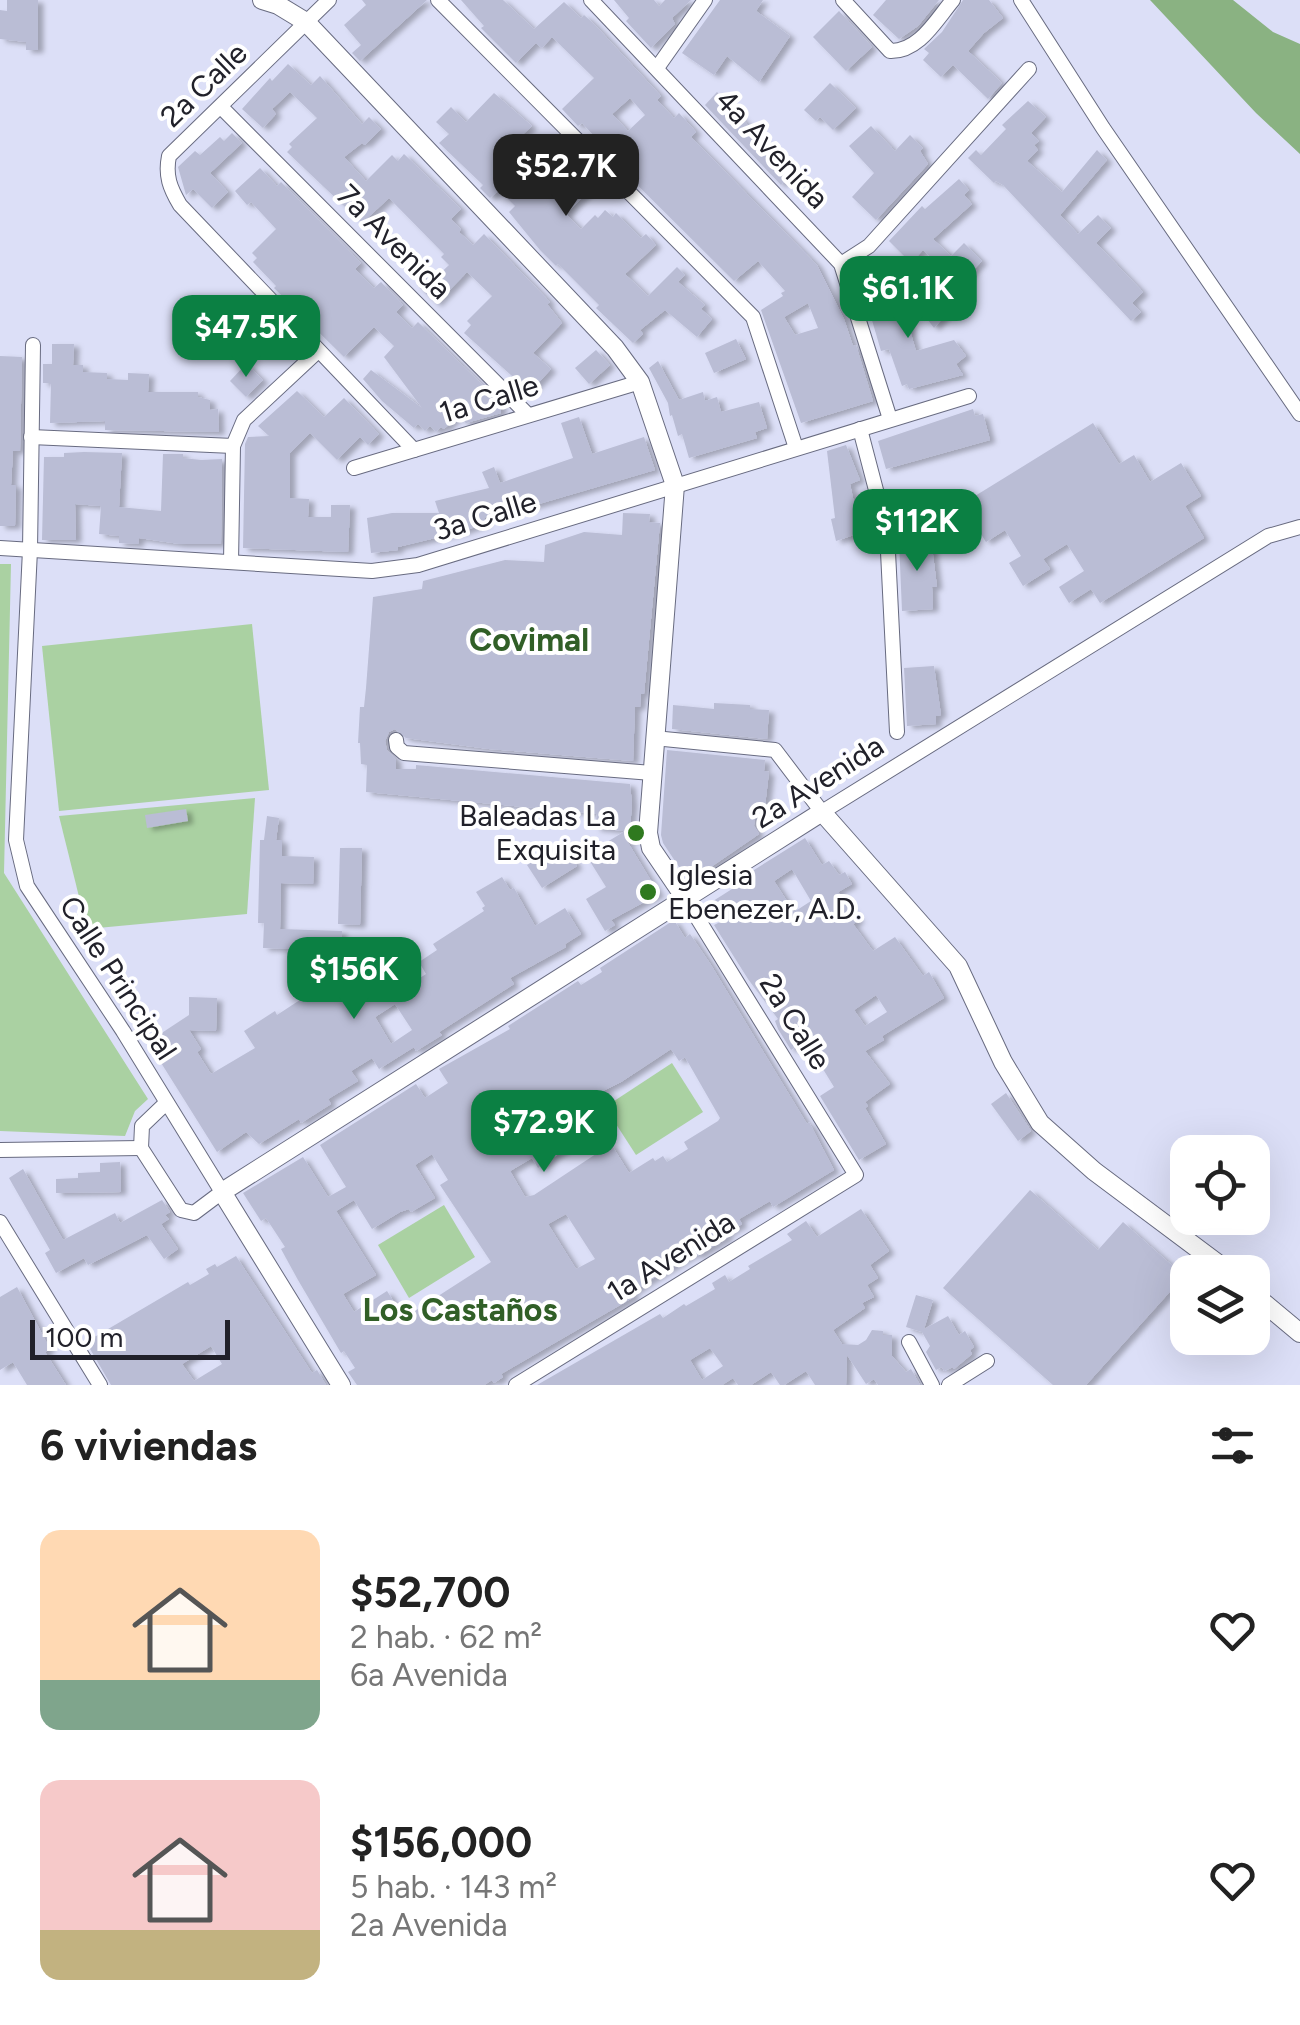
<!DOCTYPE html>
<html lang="es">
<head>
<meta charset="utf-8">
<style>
  :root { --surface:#fff; --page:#f6f6f6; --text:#222; --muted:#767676; --accent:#0b8043 }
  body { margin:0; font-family:Figtree,sans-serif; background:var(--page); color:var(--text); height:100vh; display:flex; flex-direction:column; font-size:38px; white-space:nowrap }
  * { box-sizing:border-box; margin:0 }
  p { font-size:32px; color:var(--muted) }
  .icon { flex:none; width:55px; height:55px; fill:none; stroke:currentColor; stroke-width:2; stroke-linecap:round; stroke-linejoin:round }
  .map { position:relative; height:1385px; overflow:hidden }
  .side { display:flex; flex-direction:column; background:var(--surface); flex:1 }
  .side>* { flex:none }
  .controls { position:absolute; left:1170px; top:1135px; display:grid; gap:20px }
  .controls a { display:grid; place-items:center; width:100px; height:100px; border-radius:20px; background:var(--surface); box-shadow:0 10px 40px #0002; font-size:50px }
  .scale { position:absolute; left:30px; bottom:25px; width:200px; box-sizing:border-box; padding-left:10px; border:5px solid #21212a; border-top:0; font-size:28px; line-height:35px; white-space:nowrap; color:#21212a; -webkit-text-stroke:8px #fff; paint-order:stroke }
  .price { position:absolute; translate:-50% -85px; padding:0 22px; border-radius:20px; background:var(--accent); color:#fff; font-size:32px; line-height:65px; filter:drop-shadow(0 2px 5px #0008) }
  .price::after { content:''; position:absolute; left:50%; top:60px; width:30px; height:22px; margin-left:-15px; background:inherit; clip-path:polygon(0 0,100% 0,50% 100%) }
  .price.active { background:#222; color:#fff }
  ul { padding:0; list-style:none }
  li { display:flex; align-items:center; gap:30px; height:250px; padding:0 40px }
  li span { display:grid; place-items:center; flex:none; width:280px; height:200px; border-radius:20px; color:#555 }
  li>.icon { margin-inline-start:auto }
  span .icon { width:120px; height:120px; fill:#fffc; stroke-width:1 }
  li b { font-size:42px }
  h2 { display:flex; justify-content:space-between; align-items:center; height:120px; padding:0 40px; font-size:42px }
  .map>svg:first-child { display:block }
</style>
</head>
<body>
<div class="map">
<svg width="1300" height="1385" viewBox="0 0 1300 1385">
  <defs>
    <filter id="shadow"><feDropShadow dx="5.5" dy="3" stdDeviation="2.5" flood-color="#0004"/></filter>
  </defs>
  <rect width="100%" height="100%" fill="#dcdff7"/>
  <g fill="#aad1a2">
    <path d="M0 564H11L4 873 148 1099 135 1111 125 1136 0 1131Z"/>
    <path d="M252 624 269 790 59 811 42 646Z"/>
    <path d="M255 798 247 914 87 929 59 816Z"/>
    <path d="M672 1063 703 1112 636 1155 605 1107Z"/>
    <path d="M444 1205 475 1257 409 1298 378 1245Z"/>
  </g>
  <path fill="#8ab282" d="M1150 0H1233L1273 32 1300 44V154L1256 113Z"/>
  <g fill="#babdd5" fill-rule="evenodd" filter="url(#shadow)">
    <path d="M7 0H38V50H26V42L0 39V10L7 11Z"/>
    <path d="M362 0H427L360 61 352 53 361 45 344 25 366 5Z"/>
    <path d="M461 0H503L534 29 564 2 581 18 584 15 594 24 661 96 657 100 674 118 679 113 696 132 691 137 817 265 844 319 853 346 856 345 873 401 801 423 761 310 783 296 781 293 785 291 758 261 734 281 595 143 598 140 582 123 578 126 562 109 594 78 552 37 542 48 536 43 516 63 481 28 484 26ZM630 98 645 115 628 131 612 114ZM808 303 818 328 795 335 784 317Z"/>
    <path d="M614 0H654L659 6 665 0H691L672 18 675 24 651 48 626 21 629 18Z"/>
    <path d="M720 0H763L756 11 790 36 759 82 727 56 714 75 682 53Z"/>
    <path d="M886 0H939L918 26 899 39 873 15Z"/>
    <path d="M963 0H989L1003 18 984 33 968 51 1002 83 988 99 953 65 941 77 923 60 929 53 924 49 942 32Z"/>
    <path d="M839 11 872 47 846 71 813 37Z"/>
    <path d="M288 64 311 85 320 76 362 124 369 117 381 129 365 145 362 143 344 157 366 181 392 155 398 161 404 154 461 209 451 219 461 229 459 232 473 245 484 234 550 302 547 304 562 323 533 353 551 369 530 392 464 333 471 325 467 321 492 296 467 272 436 304 417 285 425 277 431 282 449 265 441 257 444 254 389 198 362 223 287 152 292 147 289 144 317 118 290 92 272 109 276 114 263 128 242 109 270 78 272 81Z"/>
    <path d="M830 83 856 108 833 130 820 117 816 121 804 110Z"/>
    <path d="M717 92 793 173 781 185 705 105Z"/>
    <path d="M494 93 532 126 520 137 536 154 551 139 578 172 575 175 590 190 566 214 581 229 595 215 598 218 605 210 613 217 616 213 641 238 646 234 656 245 625 274 648 296 677 267 685 275 678 282 705 305 701 309 712 319 697 337 665 310 640 330 643 334 633 343 596 308 599 305 558 264 556 266 540 250 509 212 515 206 499 190 490 198 480 188 483 185 439 143 449 134 436 122 451 107 466 122Z"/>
    <path d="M1028 101 1046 117 1031 133 1039 141 1034 145 1038 150 1027 161 1062 192 1097 150 1107 160 1060 215 1078 234 1098 215 1111 228 1096 243 1143 292 1132 303 1141 312 1131 321 1003 185 996 181 994 183 968 158 976 150 981 155 1006 129 1002 125Z"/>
    <path d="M871 126 895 151 910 135 923 148 920 151 928 164 876 220 852 197 874 173 849 146Z"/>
    <path d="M232 133 242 143 210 173 228 192 212 208 193 189 186 195 178 167 195 151 200 155 220 137 224 141Z"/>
    <path d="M260 168 277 186 281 182 361 263 355 269 374 288 381 282 403 305 396 312 412 328 418 322 501 403V413L466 423 458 416 444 429 441 427 436 432 430 426 425 431 418 424 414 428 382 401 363 379 371 370 422 408 384 357 394 346 374 327 344 357 274 288 276 286 253 262 257 258 252 253 276 229 251 202 247 205 235 191Z"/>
    <path d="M959 179 969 190 964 195 972 204 933 239 951 256 964 243 982 261 943 302 951 309 934 328 909 295 941 267 923 250 911 263 889 241 922 206 925 209Z"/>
    <path d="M889 278 898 307 902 303 916 351 954 340 966 356 956 364 963 375 909 389 907 384 902 386 889 349 881 351 862 286Z"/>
    <path d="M736 339 746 359 714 373 705 353Z"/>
    <path d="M52 344H74L73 365H83V372L107 373V379L128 380V373L149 374 148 392H198V397L210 400V410L218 409 219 432 105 430V421L50 423 51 383H43V364H52Z"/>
    <path d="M596 350 610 365 589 384 575 368Z"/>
    <path d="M0 356 22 357 20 451H13L11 485H16L15 526H0Z"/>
    <path d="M658 361 679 400 703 392 705 401 717 397 721 412 759 402 767 428 755 432 757 438 689 458 682 434 678 436 672 415 670 416 668 403 649 368Z"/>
    <path d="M246 364 263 380 246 397 230 381Z"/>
    <path d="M297 391 324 417 344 398 379 434 368 445 360 437 337 460 310 433 290 453V498L309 499 308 517H331V505H350L348 552 243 548 245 444 248 437 269 436 258 426Z"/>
    <path d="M973 409 975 416 983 414 990 440 886 469 878 441Z"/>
    <path d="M579 417 592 454 644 437 655 470 532 506 495 512 484 518 486 523 464 531 398 547V550L371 553 367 518 392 513H439L435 501 489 488 482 472 494 467 500 483 573 458 561 423Z"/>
    <path d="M1093 423 1119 464 1134 455 1150 482 1181 463 1201 496 1185 506 1204 538 1100 603 1091 589 1069 603 1059 587 1084 571 1067 544 1043 559 1050 569 1023 586 1009 563 1021 556 1005 530 986 542 962 504Z"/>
    <path d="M846 445 860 480 850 484 856 512 865 510 868 525H865L866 531 836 541 831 519 835 518 827 451Z"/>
    <path d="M84 452 122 453 119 507 161 511 163 454H183V458L201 460 222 459 221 544H180L139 538 138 544 119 543V536L99 534 101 506 75 504 76 540H42L44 457H64V453Z"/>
    <path d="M623 513 650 514 649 522 660 523 644 694H641L640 707H635L633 761 489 749 406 738 395 729 389 732 385 741 387 750 396 760V769H416V765L630 784 632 804 630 828 635 825 637 839 627 841 659 894 611 920 615 925 605 931 586 899 606 887 586 855 625 831 595 828 597 814 366 792 367 765 361 764 360 743H358L360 707H364L366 688 373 597 422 589 423 581 505 560 544 562 545 545 584 532 622 535Z"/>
    <path d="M931 538 937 587H932L933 609 902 611 899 541Z"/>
    <path d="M934 666 941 715 936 716V724L907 726 904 668Z"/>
    <path d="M714 703 750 705V709L769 710 767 739 672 729 673 705 714 709Z"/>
    <path d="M667 750 765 760 764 771 769 772 765 806 756 805 754 826 759 834 689 882 663 843 661 835Z"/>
    <path d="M186 809 188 821 147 828 145 815Z"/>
    <path d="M267 816 279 818 276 840H282V856L314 857 313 884 281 883 280 929 342 931 341 951 263 948 264 923H258L260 840H264Z"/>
    <path d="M805 838 822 865 829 861 839 875 845 872 852 884 838 892 859 920 853 924 873 951 895 937 923 976 929 972 944 998 882 1036 884 1040 865 1051 890 1084 865 1102 868 1106 865 1108 886 1144 859 1160 820 1096 834 1087 815 1056 806 1061 797 1046 791 1050 778 1029 775 1021 778 1019 748 979 714 925 720 922V917L710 903 732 889 730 885ZM792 869 811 901 794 912 774 881ZM876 995 887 1012 865 1026 854 1010Z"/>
    <path d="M561 843 577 866 542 888 527 865Z"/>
    <path d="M340 848H362L360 925 338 924Z"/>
    <path d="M502 877 510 890 514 888 535 926 565 908 581 934 565 944 566 947 510 978 514 984 439 1032 442 1035 416 1051 414 1047 379 1069 372 1058 351 1071 358 1081 328 1099 331 1104 301 1123 299 1119 259 1144 246 1132 217 1152 148 1042 189 1015V997L217 998 216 1031 189 1030 201 1049 197 1052 211 1074 255 1048 244 1031 275 1011 277 1015 384 945 409 985 426 974 419 962 437 950 433 944 484 911 482 908 485 906 476 892ZM395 1004 412 1030 391 1044 375 1017Z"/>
    <path d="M674 920 685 938 690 934 711 965 807 1124 809 1122 834 1170 773 1207 770 1201 739 1219 742 1224 726 1234 728 1237 697 1256 695 1253 647 1282 632 1293 634 1297 501 1374 503 1377 494 1383 492 1380 484 1385H357L348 1372 355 1368 344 1351 341 1353 298 1280 281 1249 285 1247 266 1218 261 1221 243 1193 303 1157 328 1197 346 1187 320 1145 416 1084 425 1098 448 1083 439 1069 510 1029 508 1026 578 981 581 985 602 972 600 968ZM671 1049 679 1061 685 1057 720 1118 718 1121 684 1142 688 1149 667 1162 663 1156 655 1161 653 1158 629 1173 611 1144 534 1195 525 1197 510 1171 532 1158 538 1168 593 1130 577 1104 621 1082ZM505 1107 528 1144 511 1155 487 1118ZM432 1154 448 1180 440 1185 491 1262 404 1318 387 1291 354 1312 343 1294 376 1275 336 1211 354 1200 372 1229 400 1212 409 1209 411 1212 435 1198 415 1165ZM566 1214 595 1259 576 1269 548 1224Z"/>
    <path d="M1006 1093 1031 1131 1018 1141 991 1104Z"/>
    <path d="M120 1162 121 1192 56 1193V1179L78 1178V1173L100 1172V1163Z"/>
    <path d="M23 1169 63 1240 115 1213 120 1223 162 1200 170 1212 165 1215 169 1219 161 1224 178 1249 164 1259 147 1235 88 1265 84 1258 56 1273 45 1253 50 1250 9 1178Z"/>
    <path d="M1030 1190 1098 1250 1123 1222 1184 1276 1086 1385H1053L943 1288Z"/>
    <path d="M861 1209 889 1251 870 1265 878 1278 867 1285 874 1297 862 1303 865 1308 833 1330 842 1344 858 1345 866 1340 872 1330 883 1331V1335H892V1356L906 1372 911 1369 920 1385H878L874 1379 866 1384 847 1355 846 1385H815L806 1371 784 1385H780L771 1372 751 1385H738L733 1378 722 1385H537L660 1314 663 1318 684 1304 686 1306 715 1289 712 1283 725 1275 729 1282 750 1269 748 1266 792 1240 787 1234 806 1221 817 1237ZM710 1348 723 1366 702 1380 690 1360Z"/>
    <path d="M236 1256 312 1373 317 1370 326 1385H111L86 1342 188 1282 190 1285 209 1274 206 1269 215 1264 217 1267ZM211 1346 222 1364 194 1381 182 1364Z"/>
    <path d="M17 1287 50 1349 45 1352 66 1385H27L13 1362 0 1370V1297Z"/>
    <path d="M916 1295 933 1300 924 1329 948 1316 959 1335 965 1331 974 1347 970 1350 972 1354 954 1369 953 1367 944 1371 942 1367 936 1370 926 1352 930 1346 922 1332 906 1327Z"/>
  </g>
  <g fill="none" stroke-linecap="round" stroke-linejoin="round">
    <defs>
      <g id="minor">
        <path d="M329 0 169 156C165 176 170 188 180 205L414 450"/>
        <path d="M438 0 753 317 796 448"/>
        <path d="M591 0 841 264 890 419"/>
        <path d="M843 0 890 51C919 52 936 20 953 0"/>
        <path d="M1021 0 1103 128 1300 414"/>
        <path d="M657 68 705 0"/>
        <path d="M222 108 528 415"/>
        <path d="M841 264 869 246 1029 69"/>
        <path d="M33 345 30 550 16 840 27 886 123 1031 222 1192 194 1213 181 1210 141 1148 142 1126 165 1104"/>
        <path d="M860 429 887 532 897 732"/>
        <path d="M31 437 233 446"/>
        <path d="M354 468 640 382"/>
        <path d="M0 548 372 571 418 565 969 396"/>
        <path d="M231 562 233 446 244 420 317 352"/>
        <path d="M654 738 775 750 822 812 1268 536 1300 527"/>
        <path d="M396 740 397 747 404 753 652 773"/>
        <path d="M0 1150 141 1148"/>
        <path d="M0 1222 100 1385"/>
        <path d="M909 1342 932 1385"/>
        <path d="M516 1385 856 1175 685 898"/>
        <path d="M949 1385 987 1361"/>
      </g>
      <g id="tertiary">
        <path d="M262 0 278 5 306 22 615 348 640 382 675 485 648 833 651 848 685 898"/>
        <path d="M1252 1293 1300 1333"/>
        <path d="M341 1385 222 1192 822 812 958 966 1003 1062 1040 1123 1094 1171 1229 1272"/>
      </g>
    </defs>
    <use href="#minor" stroke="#686b80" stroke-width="16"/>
    <use href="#tertiary" stroke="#686b80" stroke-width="20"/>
    <use href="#minor" stroke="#fff" stroke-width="14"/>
    <use href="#tertiary" stroke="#fff" stroke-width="18"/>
  </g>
  <g fill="#2f791f" stroke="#fff" stroke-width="4">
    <circle cx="636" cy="833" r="10"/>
    <circle cx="648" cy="892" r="10"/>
  </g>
  <g text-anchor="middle" stroke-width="8" stroke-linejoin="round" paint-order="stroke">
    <g font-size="30" fill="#21212a" stroke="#fff">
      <text transform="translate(204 85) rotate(-44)" y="10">2a Calle</text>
      <text transform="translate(772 149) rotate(47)" y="10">4a Avenida</text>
      <text transform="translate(394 242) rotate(45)" y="10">7a Avenida</text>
      <text transform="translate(489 399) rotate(-17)" y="10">1a Calle</text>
      <text transform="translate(485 516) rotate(-17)" y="10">3a Calle</text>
      <text transform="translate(818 782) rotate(-32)" y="10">2a Avenida</text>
      <text transform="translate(118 978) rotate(57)" y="10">Calle Principal</text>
      <text transform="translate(795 1022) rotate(58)" y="10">2a Calle</text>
      <text transform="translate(671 1257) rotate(-32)" y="10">1a Avenida</text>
    </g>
    <g font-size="30" fill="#21212a" stroke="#fff" text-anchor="end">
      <text x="616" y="826">Baleadas La<tspan x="616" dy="34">Exquisita</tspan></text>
      <text x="668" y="885" text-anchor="start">Iglesia<tspan x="668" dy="34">Ebenezer, A.D.</tspan></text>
    </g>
    <g font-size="32" font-weight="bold" fill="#315f27" stroke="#fff">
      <text x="529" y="651">Covimal</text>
      <text x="460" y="1321">Los Castaños</text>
    </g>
  </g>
</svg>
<div class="controls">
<a><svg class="icon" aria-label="locate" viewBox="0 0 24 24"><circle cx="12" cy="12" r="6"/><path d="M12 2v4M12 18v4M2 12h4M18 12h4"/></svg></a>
<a><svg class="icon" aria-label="layers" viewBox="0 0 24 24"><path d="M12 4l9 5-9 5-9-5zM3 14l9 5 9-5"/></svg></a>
</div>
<div class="scale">100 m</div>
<b class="price active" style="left:566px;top:219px">$52.7K</b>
<b class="price" style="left:908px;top:341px">$61.1K</b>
<b class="price" style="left:246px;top:380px">$47.5K</b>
<b class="price" style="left:917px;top:574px">$112K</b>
<b class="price" style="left:354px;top:1022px">$156K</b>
<b class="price" style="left:544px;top:1175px">$72.9K</b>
</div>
<section class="side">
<h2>6 viviendas<svg class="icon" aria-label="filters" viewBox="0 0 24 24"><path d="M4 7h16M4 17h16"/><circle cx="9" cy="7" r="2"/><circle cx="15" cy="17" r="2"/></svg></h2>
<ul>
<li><span style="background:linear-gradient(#ffd9b3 75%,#7fa58c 0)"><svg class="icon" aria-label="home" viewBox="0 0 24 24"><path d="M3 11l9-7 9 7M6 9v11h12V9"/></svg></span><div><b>$52,700</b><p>2 hab. · 62 m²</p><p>6a Avenida</p></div><svg class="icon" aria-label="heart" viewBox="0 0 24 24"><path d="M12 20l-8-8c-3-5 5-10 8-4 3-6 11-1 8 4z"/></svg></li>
<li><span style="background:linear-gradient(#f6c9c9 75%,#c2b280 0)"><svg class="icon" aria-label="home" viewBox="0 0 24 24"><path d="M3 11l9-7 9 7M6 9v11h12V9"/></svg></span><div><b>$156,000</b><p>5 hab. · 143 m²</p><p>2a Avenida</p></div><svg class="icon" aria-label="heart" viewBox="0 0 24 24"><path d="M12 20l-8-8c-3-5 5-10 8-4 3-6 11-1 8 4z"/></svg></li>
</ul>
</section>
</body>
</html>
